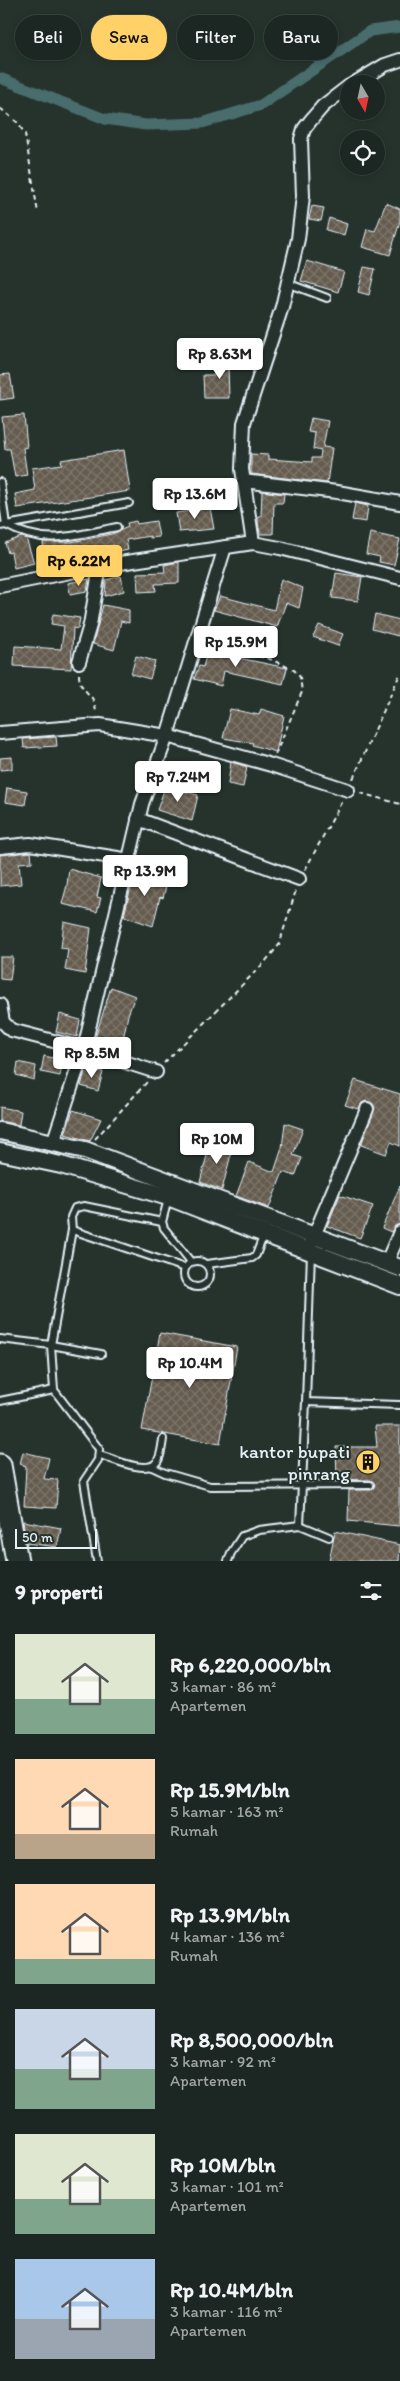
<!DOCTYPE html>
<html lang="id">
<head>
<meta charset="utf-8">
<style>
  :root { --surface:#1c2622; --page:#252e2a; --text:#f1f3f6; --muted:#a0a5a5; --line:#3a4340; --accent:#ffd166 }
  body { margin:0; font-family:Itim,sans-serif; background:var(--page); color:var(--text); height:100vh; display:flex; flex-direction:column; font-size:19px; white-space:nowrap }
  * { box-sizing:border-box; margin:0 }
  p { font-size:16px; color:var(--muted) }
  .icon { flex:none; width:28px; height:28px; fill:none; stroke:currentColor; stroke-width:2; stroke-linecap:round; stroke-linejoin:round }
  .map { position:relative; height:1561px; overflow:hidden }
  .sheet { display:flex; flex-direction:column; background:var(--surface); flex:1 }
  .sheet>* { flex:none }
  .hud { position:absolute; left:15px; top:15px; width:370px; height:45px; display:flex; gap:10px }
  .needle { width:32px; rotate:171deg }
  .controls { position:absolute; left:340px; top:75px; display:grid; gap:10px }
  .controls a { display:grid; place-items:center; width:45px; height:45px; border-radius:50%; background:var(--surface); box-shadow:0 2px 8px #0003,0 0 0 1px var(--line); font-size:25px }
  .scale { position:absolute; left:15px; bottom:12px; width:82px; box-sizing:border-box; padding-left:5px; border:2px solid #e8f1f8; border-top:0; font-size:14px; line-height:18px; white-space:nowrap; color:#e8f1f8; -webkit-text-stroke:4px #26332d; paint-order:stroke }
  .price { position:absolute; translate:-50% -42px; padding:0 11px; border-radius:5px; background:#fff; color:#222; font-size:16px; line-height:32px; filter:drop-shadow(0 1px 2px #0008) }
  .price::after { content:''; position:absolute; left:50%; top:30px; width:15px; height:11px; margin-left:-8px; background:inherit; clip-path:polygon(0 0,100% 0,50% 100%) }
  .price.current { background:var(--accent); color:#111 }
  ul { padding:0; list-style:none }
  li { display:flex; align-items:center; gap:15px; height:125px; padding:0 15px }
  li span { display:grid; place-items:center; flex:none; width:140px; height:100px; border-radius:0px; color:#555 }
  li>.icon { margin-inline-start:auto }
  span .icon { width:60px; height:60px; fill:#fffc; stroke-width:1 }
  li b { font-size:21px }
  h2 { display:flex; justify-content:space-between; align-items:center; height:60px; padding:0 15px; font-size:21px }
  .tag { padding:0 18px; border-radius:22px; background:var(--surface); box-shadow:0 2px 8px #0003,0 0 0 1px var(--line); font-size:18px; line-height:45px }
  .tag.current { background:var(--accent); color:#111 }
  .map>svg:first-child { display:block }
</style>
</head>
<body>
<div class="map">
<svg width="400" height="1561" viewBox="0 0 400 1561">
  <defs>
    <pattern id="building-cross-hatch" width="8" height="8" patternUnits="userSpaceOnUse" patternTransform="scale(1.25)"><rect width="8" height="8" fill="#655c4f"/><path d="M0 0l8 8M0 8l8-8" fill="none" stroke="#7b7469"/></pattern>
  </defs>
  <rect width="100%" height="100%" fill="#26332d"/>
  <filter id="ink" filterUnits="userSpaceOnUse"><feTurbulence type="fractalNoise" baseFrequency=".02" numOctaves="2"/><feDisplacementMap in="SourceGraphic" scale="10" xChannelSelector="R" yChannelSelector="G"/><feConvolveMatrix kernelMatrix="1 2 1 2 8 2 1 2 1" color-interpolation-filters="sRGB"/></filter>
  <g filter="url(#ink)">
    <g fill="none" stroke-linecap="round" stroke-linejoin="round">
      <path stroke="#496d6d" stroke-width="11" d="M0 78 105 119 146 125 202 123 261 105 370 31 400 27"/>
    </g>
    <g fill="url(#building-cross-hatch)" stroke="#e8f1f8">
      <path d="M386 203 400 209V221L390 255 362 247 367 229 375 231Z"/>
      <path d="M312 206 324 208 321 221 309 219Z"/>
      <path d="M329 218 347 224 344 235 326 230Z"/>
      <path d="M307 261 344 272 338 292 301 281Z"/>
      <path d="M364 267 375 269 369 295 358 292Z"/>
      <path d="M226 353 241 357 238 368 228 365 229 398H204L203 375H221Z"/>
      <path d="M10 374 14 398 0 400V375Z"/>
      <path d="M24 415 27 447 23 448 27 475 15 477 10 449H5L2 417Z"/>
      <path d="M311 418 328 421 323 447 332 448 327 483 251 474V454L268 455V459L312 462V458H320L321 451 313 449 315 433 308 432Z"/>
      <path d="M124 450 130 491 17 508 15 494 35 490 32 468 62 464 61 460Z"/>
      <path d="M262 491 284 494 283 503H274L273 534H260L258 522V516H261Z"/>
      <path d="M355 503 368 506 366 522 352 520Z"/>
      <path d="M210 508 214 529 179 532 176 513Z"/>
      <path d="M136 521 137 524 156 521 159 537 150 538V536L126 540 128 550 115 553 114 545 72 554V560L45 563 43 542H71L112 534 128 527 127 523Z"/>
      <path d="M370 533 400 539 394 565 379 562 380 557 366 554Z"/>
      <path d="M21 537 26 538 34 563 14 568 11 552 8 553 5 543Z"/>
      <path d="M179 562V583L155 584 156 591 138 592 137 573 165 572 164 565Z"/>
      <path d="M336 573 362 577 358 601 332 598Z"/>
      <path d="M121 576 124 591 105 596 106 580Z"/>
      <path d="M89 579 87 591 70 594 68 583Z"/>
      <path d="M281 579 303 588 299 608 286 603 277 627 214 610 220 596 274 610Z"/>
      <path d="M103 605 129 610V623L121 621 114 650 93 644Z"/>
      <path d="M53 614 80 618 78 629 73 628 71 669 14 666 15 646 61 649 64 626 51 624Z"/>
      <path d="M375 614 400 620 398 636 372 629Z"/>
      <path d="M319 625 343 634 338 646 313 637Z"/>
      <path d="M209 645 235 653 234 657 287 668 283 684 224 671 221 686 194 679 199 666 203 667Z"/>
      <path d="M136 656 155 661 150 679 131 674Z"/>
      <path d="M230 709 259 715 261 709 284 716 276 752 252 745 253 743 223 738Z"/>
      <path d="M56 737 57 746 24 748 23 739Z"/>
      <path d="M12 757V769L0 770V758Z"/>
      <path d="M231 762 247 767 243 787 228 784Z"/>
      <path d="M165 787 198 795 192 821 157 810Z"/>
      <path d="M7 788 27 791 25 805 5 802Z"/>
      <path d="M31 852 32 862 19 863 21 884 0 886V855Z"/>
      <path d="M69 869 101 878 97 897 101 898 97 912 62 904 67 885Z"/>
      <path d="M135 870 168 879 163 898 160 897 153 926 124 916Z"/>
      <path d="M64 922 91 928 85 974 65 970 68 949 61 948Z"/>
      <path d="M0 957H13L10 980 0 979Z"/>
      <path d="M111 987 135 996 128 1015 121 1049 94 1042Z"/>
      <path d="M60 1014 80 1020 77 1037 56 1032Z"/>
      <path d="M44 1056 63 1060 60 1076 41 1072Z"/>
      <path d="M18 1062 36 1066 34 1080 16 1075Z"/>
      <path d="M86 1068 103 1072 98 1091 81 1086Z"/>
      <path d="M355 1080 400 1094V1146L391 1142 386 1154 361 1145 375 1108 373 1104 366 1101 362 1103 358 1109 345 1105Z"/>
      <path d="M0 1107 21 1111 19 1125 0 1121Z"/>
      <path d="M73 1110 101 1119 90 1141 65 1134Z"/>
      <path d="M285 1123 303 1129 293 1155 302 1158 295 1176 283 1172 269 1208 236 1196 249 1162 274 1172 282 1148Z"/>
      <path d="M211 1140 233 1146 222 1190 200 1182Z"/>
      <path d="M400 1186V1224L395 1226 391 1232 382 1228Z"/>
      <path d="M340 1195 373 1206 360 1238 327 1226Z"/>
      <path d="M160 1333 237 1347 220 1444 142 1430Z"/>
      <path d="M375 1426H400L399 1526 348 1521 349 1490H371L375 1484 370 1480 337 1479 336 1447H377Z"/>
      <path d="M23 1452 49 1458 44 1479 58 1480 56 1508 24 1506 26 1466 20 1464Z"/>
      <path d="M23 1521 61 1528 57 1547 26 1543Z"/>
      <path d="M335 1531 400 1545 399 1561H329Z"/>
    </g>
    <g fill="none" stroke-linecap="round" stroke-linejoin="round">
      <defs>
        <g id="service">
          <path d="M287 283 327 298"/>
          <path d="M0 482 6 525 0 526"/>
          <path d="M6 525 129 503"/>
          <path d="M6 525C46 547 75 535 117 527"/>
          <path d="M168 1199 162 1222 164 1228 191 1262"/>
          <path d="M162 1222 84 1206 75 1208 71 1217 72 1230 185 1268"/>
          <path d="M311 1252 306 1402 400 1405"/>
          <circle cx="197" cy="1274" r="13"/>
          <path d="M207 1264 252 1258 256 1255 264 1234"/>
          <path d="M0 1339 51 1345 101 1354"/>
          <path d="M54 1390 51 1345 72 1230"/>
          <path d="M0 1401 54 1390 99 1449 98 1460 84 1481 97 1561"/>
          <path d="M100 1455C113 1459 147 1475 157 1462 161 1457 162 1446 163 1439"/>
          <path d="M152 1467 165 1473 210 1486 370 1485"/>
          <path d="M300 1525 306 1402"/>
          <path d="M228 1561 231 1553 242 1536 259 1530 300 1525 329 1537"/>
        </g>
        <g id="minor">
          <path d="M353 84 385 65 400 60"/>
          <path d="M243 481 337 492 400 503"/>
          <path d="M253 543 242 469 244 423 282 307 298 239 303 196 301 139 304 129 311 120 323 106 349 86"/>
          <path d="M225 547 167 736 271 765 348 790"/>
          <path d="M0 586 100 566 253 543 280 548 400 578"/>
          <path d="M79 662 90 625 100 566"/>
          <path d="M0 733 100 725 167 736 142 804 84 1049 156 1072"/>
          <path d="M138 819 299 879"/>
          <path d="M0 847 30 844 130 860"/>
          <path d="M0 1005 3 1022 11 1030 84 1049 53 1143"/>
          <path d="M311 1243 367 1109"/>
          <path d="M386 1264 400 1232"/>
        </g>
        <g id="tertiary">
          <path d="M0 1131 85 1150 400 1268"/>
          <path d="M0 1152 61 1165 168 1197 400 1286"/>
        </g>
        <path id="trunk" d="M0 1465 17 1561"/>
      </defs>
      <use href="#service" stroke="#e8f1f8" stroke-width="10"/>
      <use href="#minor" stroke="#e8f1f8" stroke-width="16"/>
      <use href="#tertiary" stroke="#e8f1f8" stroke-width="20"/>
      <use href="#trunk" stroke="#e8f1f8" stroke-width="25"/>
      <g stroke="#e8f1f8" stroke-width="2" stroke-dasharray="5 4" stroke-linecap="butt">
        <path d="M0 108 17 122 25 134 38 213"/>
        <path d="M206 643 270 659 294 670 300 677 302 692 275 755"/>
        <path d="M79 674C79 686 85 690 92 698 95 702 95 709 97 714"/>
        <path d="M353 779 400 674"/>
        <path d="M360 793 400 804"/>
        <path d="M305 870 342 801"/>
        <path d="M164 1063 264 963 279 945 296 890"/>
        <path d="M95 1139 147 1082"/>
      </g>
      <use href="#service" stroke="#26332d" stroke-width="6"/>
      <use href="#minor" stroke="#26332d" stroke-width="12"/>
      <use href="#tertiary" stroke="#26332d" stroke-width="16"/>
      <use href="#trunk" stroke="#26332d" stroke-width="21"/>
    </g>
  </g>
  <defs>
    <symbol id="building-disc" viewBox="-11 -11 22 22"><circle r="9.5" fill="#ffd166" stroke="#26332d"/><path d="M-4-6H4V6H1V3H-1V6H-4ZM-2.5-4.3h1.7v1.8h-1.7ZM.8-4.3h1.7v1.8H.8ZM-2.5-1h1.7V.8h-1.7ZM.8-1h1.7V.8H.8Z" fill="#111"/></symbol>
  </defs>
  <g fill-rule="evenodd">
    <use href="#building-disc" x="354" y="1448" width="28" height="28"/>
  </g>
  <g text-anchor="middle" stroke-width="4" stroke-linejoin="round" paint-order="stroke">
    <g font-size="19" fill="#e8f1f8" stroke="#26332d" text-anchor="end">
      <text x="350" y="1458">kantor bupati<tspan x="350" dy="22">pinrang</tspan></text>
    </g>
  </g>
</svg>
<div class="controls">
<a><svg class="needle" viewBox="-14 -14 28 28"><path d="M0-13l5 13h-10z" fill="#e53935"/><path d="M0 13l5-13h-10z" fill="#a0a5a5"/></svg></a>
<a><svg class="icon" aria-label="locate" viewBox="0 0 24 24"><circle cx="12" cy="12" r="6"/><path d="M12 2v4M12 18v4M2 12h4M18 12h4"/></svg></a>
</div>
<div class="scale">50 m</div>
<b class="price" style="left:220px;top:380px">Rp 8.63M</b>
<b class="price" style="left:195px;top:520px">Rp 13.6M</b>
<b class="price current" style="left:79px;top:587px">Rp 6.22M</b>
<b class="price" style="left:236px;top:668px">Rp 15.9M</b>
<b class="price" style="left:178px;top:803px">Rp 7.24M</b>
<b class="price" style="left:145px;top:897px">Rp 13.9M</b>
<b class="price" style="left:92px;top:1079px">Rp 8.5M</b>
<b class="price" style="left:217px;top:1165px">Rp 10M</b>
<b class="price" style="left:190px;top:1389px">Rp 10.4M</b>
<div class="hud">
<a class="tag">Beli</a>
<a class="tag current">Sewa</a>
<a class="tag">Filter</a>
<a class="tag">Baru</a>
</div>
</div>
<section class="sheet">
<h2>9 properti<svg class="icon" aria-label="filters" viewBox="0 0 24 24"><path d="M4 7h16M4 17h16"/><circle cx="9" cy="7" r="2"/><circle cx="15" cy="17" r="2"/></svg></h2>
<ul>
<li><span style="background:linear-gradient(#dfe7d0 65%,#7fa58c 0)"><svg class="icon" aria-label="home" viewBox="0 0 24 24"><path d="M3 11l9-7 9 7M6 9v11h12V9"/></svg></span><div><b>Rp 6,220,000/bln</b><p>3 kamar · 86 m²</p><p>Apartemen</p></div></li>
<li><span style="background:linear-gradient(#ffd9b3 75%,#b9a48a 0)"><svg class="icon" aria-label="home" viewBox="0 0 24 24"><path d="M3 11l9-7 9 7M6 9v11h12V9"/></svg></span><div><b>Rp 15.9M/bln</b><p>5 kamar · 163 m²</p><p>Rumah</p></div></li>
<li><span style="background:linear-gradient(#ffd9b3 75%,#7fa58c 0)"><svg class="icon" aria-label="home" viewBox="0 0 24 24"><path d="M3 11l9-7 9 7M6 9v11h12V9"/></svg></span><div><b>Rp 13.9M/bln</b><p>4 kamar · 136 m²</p><p>Rumah</p></div></li>
<li><span style="background:linear-gradient(#c9d6e8 60%,#7fa58c 0)"><svg class="icon" aria-label="home" viewBox="0 0 24 24"><path d="M3 11l9-7 9 7M6 9v11h12V9"/></svg></span><div><b>Rp 8,500,000/bln</b><p>3 kamar · 92 m²</p><p>Apartemen</p></div></li>
<li><span style="background:linear-gradient(#dfe7d0 65%,#7fa58c 0)"><svg class="icon" aria-label="home" viewBox="0 0 24 24"><path d="M3 11l9-7 9 7M6 9v11h12V9"/></svg></span><div><b>Rp 10M/bln</b><p>3 kamar · 101 m²</p><p>Apartemen</p></div></li>
<li><span style="background:linear-gradient(#a9c7e8 60%,#9aa5b1 0)"><svg class="icon" aria-label="home" viewBox="0 0 24 24"><path d="M3 11l9-7 9 7M6 9v11h12V9"/></svg></span><div><b>Rp 10.4M/bln</b><p>3 kamar · 116 m²</p><p>Apartemen</p></div></li>
</ul>
</section>
</body>
</html>
